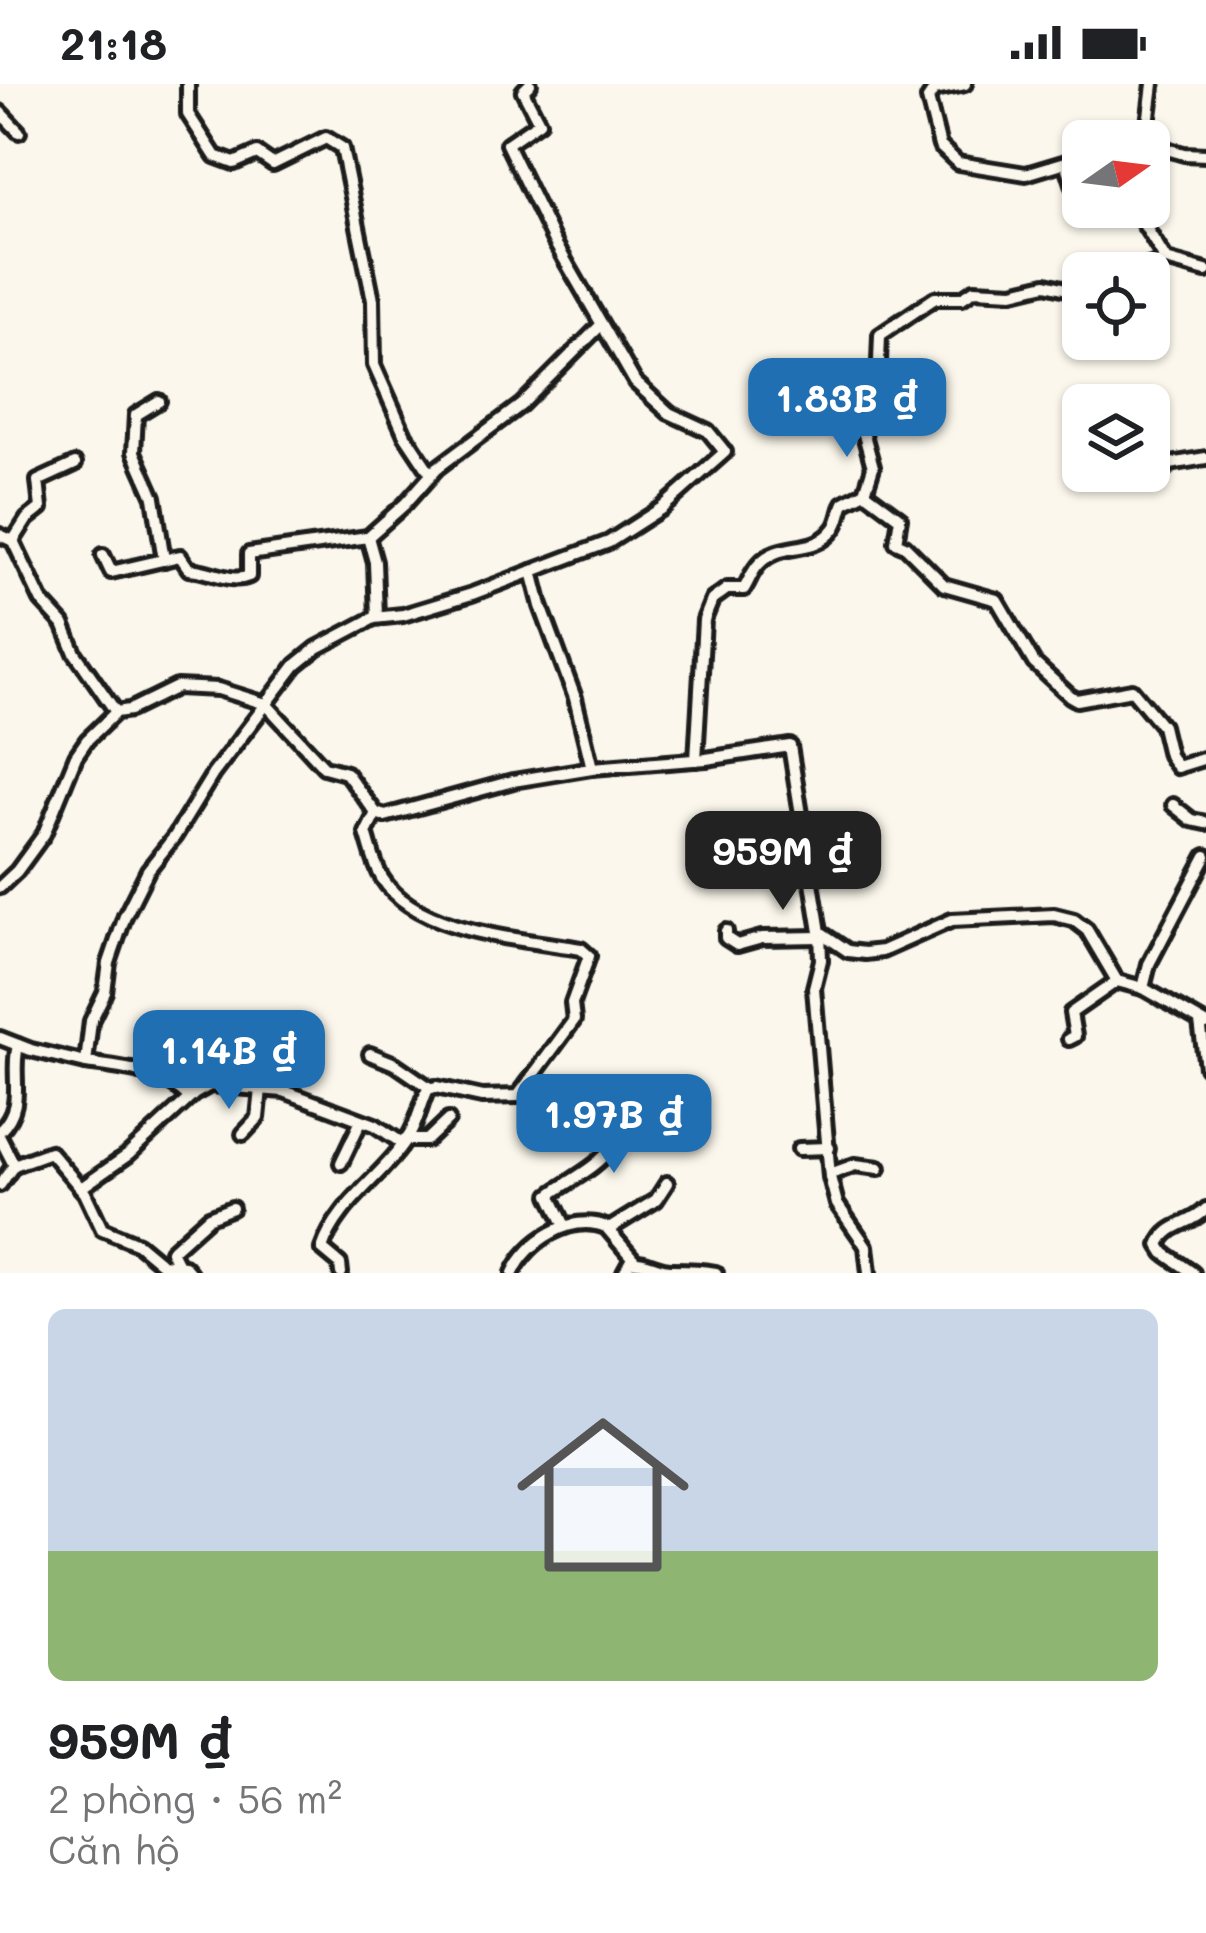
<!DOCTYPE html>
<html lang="vi">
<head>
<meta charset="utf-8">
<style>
  :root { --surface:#fff; --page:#f2f2f2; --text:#202124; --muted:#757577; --accent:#1f6fb2 }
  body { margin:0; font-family:Mali,sans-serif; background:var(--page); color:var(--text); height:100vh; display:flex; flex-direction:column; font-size:45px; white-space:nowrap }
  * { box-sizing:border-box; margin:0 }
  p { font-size:39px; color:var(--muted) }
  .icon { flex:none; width:66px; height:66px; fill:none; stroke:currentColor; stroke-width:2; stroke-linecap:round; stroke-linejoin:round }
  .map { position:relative; height:1189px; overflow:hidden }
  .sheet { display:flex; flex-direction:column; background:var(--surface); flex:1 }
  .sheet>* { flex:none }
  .needle { width:78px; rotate:76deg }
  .tools { position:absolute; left:1062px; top:36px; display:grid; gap:24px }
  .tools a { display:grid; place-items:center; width:108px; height:108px; border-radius:18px; background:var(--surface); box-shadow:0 3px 9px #0004; font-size:60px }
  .price { position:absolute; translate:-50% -102px; padding:0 27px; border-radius:24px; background:var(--accent); color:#fff; font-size:39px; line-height:78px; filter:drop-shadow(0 3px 6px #0008) }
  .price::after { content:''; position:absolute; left:50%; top:72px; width:36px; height:27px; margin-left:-18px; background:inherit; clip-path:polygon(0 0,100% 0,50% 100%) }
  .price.on { background:#222; color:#fff }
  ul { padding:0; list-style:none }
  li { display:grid; align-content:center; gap:24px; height:636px; padding:0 48px }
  li span { display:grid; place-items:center; height:372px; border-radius:18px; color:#555 }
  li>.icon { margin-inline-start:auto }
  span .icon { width:216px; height:216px; fill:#fffc; stroke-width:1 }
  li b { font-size:51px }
  .status { display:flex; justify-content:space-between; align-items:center; height:84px; padding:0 60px; background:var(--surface); direction:ltr }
  .status svg { height:33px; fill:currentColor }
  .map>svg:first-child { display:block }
</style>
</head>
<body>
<div class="status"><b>21:18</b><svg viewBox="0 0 49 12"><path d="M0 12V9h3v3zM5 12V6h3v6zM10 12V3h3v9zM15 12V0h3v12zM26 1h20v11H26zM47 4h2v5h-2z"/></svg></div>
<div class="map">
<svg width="1206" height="1189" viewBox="0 0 1206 1189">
  <rect width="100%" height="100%" fill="#fbf7ec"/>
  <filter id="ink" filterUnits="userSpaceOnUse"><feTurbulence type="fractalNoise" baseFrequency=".00833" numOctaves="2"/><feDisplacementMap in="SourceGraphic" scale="24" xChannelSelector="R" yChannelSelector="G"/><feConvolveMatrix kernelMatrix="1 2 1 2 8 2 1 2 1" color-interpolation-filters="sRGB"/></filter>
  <g filter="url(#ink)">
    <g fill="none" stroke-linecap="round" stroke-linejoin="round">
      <defs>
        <g id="minor">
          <path d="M188 0V30L215 72 234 79 257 69 273 80 326 54 342 64 373 216 374 281 405 351 431 390"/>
          <path d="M965 0 934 6 928 15 940 62 958 79 1026 90 1066 78 1078 115 1083 117"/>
          <path d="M0 28 19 48"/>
          <path d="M1146 57 1153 0"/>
          <path d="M1149 60 1184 70 1206 71"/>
          <path d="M1117 123 1140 134 1166 176 1206 187"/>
          <path d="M1128 189 1166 176"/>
          <path d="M159 317 136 331 134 368 154 413 164 476"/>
          <path d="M1162 388 1170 380 1206 374"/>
          <path d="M865 408 900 434 896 458 905 462 944 501 997 516 1034 579 1070 612 1077 616 1132 606 1162 642 1169 671 1177 683 1206 674"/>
          <path d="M0 451 13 457 41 516 63 540 75 569 116 628"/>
          <path d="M368 453 375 478 377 533"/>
          <path d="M13 457 27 435 41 424 38 397 75 380"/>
          <path d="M103 471 111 488 180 472 189 485C210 486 231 500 249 492V470L368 453 405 420 437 384 521 321 601 241"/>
          <path d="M532 487 541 522 575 614 592 684"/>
          <path d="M696 676 704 536 712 516 727 505H744C749 497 752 487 759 480 780 456 814 472 834 445 840 438 840 427 844 419L865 408 873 383 858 329 878 305 880 251 935 214H962L974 206 1013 208 1046 200 1083 209"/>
          <path d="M1173 721 1192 736 1206 739"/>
          <path d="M1206 772 1149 880 1143 904 1206 940"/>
          <path d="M0 803 17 787 44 750 76 672 87 656 116 628 130 626 177 603 218 605 266 620 324 683 346 689 376 729 385 732 513 697 592 684 706 675 790 662 820 848 848 867 865 869 882 867 952 836 1054 831 1074 836 1087 846 1117 897 1143 904"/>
          <path d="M726 847V854L737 861 762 854 820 853"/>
          <path d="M820 848 821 876 814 904 830 1093 837 1120 866 1162 869 1189"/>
          <path d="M1200 938 1206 983"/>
          <path d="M0 954 31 966 86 979 91 937 105 908 109 879 125 832 148 786 175 752 213 690 296 581 317 564 374 534 403 531 472 510 609 458 662 424 725 368 708 347 669 329 635 298 554 157 507 60 539 38 523 7 530 0"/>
          <path d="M1069 955 1075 952 1071 929 1117 897"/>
          <path d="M370 970 395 980 430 1004"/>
          <path d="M86 979C121 984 163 987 189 1013"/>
          <path d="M0 1047C27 1020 10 993 18 961"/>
          <path d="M243 1050 258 1034 261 1005"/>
          <path d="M0 1054 14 1081 0 1101"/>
          <path d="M405 1056H427L448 1036"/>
          <path d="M799 1065 829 1064"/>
          <path d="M341 1079 361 1037"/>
          <path d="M14 1081 50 1068 85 1109 102 1145 138 1160 162 1180 184 1182 190 1189"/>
          <path d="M830 1090 855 1081 879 1084"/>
          <path d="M81 1104 128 1071 194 1010 210 1001 284 1007 375 1041 402 1059"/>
          <path d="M565 1142 550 1111C570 1096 597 1084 612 1063 619 1053 625 1043 635 1033"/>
          <path d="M609 1145 656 1116 667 1099"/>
          <path d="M178 1181 171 1167 209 1133 232 1124"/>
          <path d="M341 1189 340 1180 322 1165C338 1117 385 1092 410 1050 418 1037 421 1019 428 1005L436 1003 482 1013 518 1012 574 936 572 919 589 872 581 865C522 855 416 849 382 794 374 781 371 764 366 749L376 729"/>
          <path d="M513 1189C527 1157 571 1129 606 1143L634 1176"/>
          <path d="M624 1189 630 1178C646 1176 657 1186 672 1186 688 1186 700 1186 716 1189"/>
          <path d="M1193 1189 1164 1169 1159 1161C1167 1139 1192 1141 1206 1125"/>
        </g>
      </defs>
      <use href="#minor" stroke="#1c1c1c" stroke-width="20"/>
      <use href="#minor" stroke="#fbf7ec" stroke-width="10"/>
    </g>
  </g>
</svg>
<div class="tools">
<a><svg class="needle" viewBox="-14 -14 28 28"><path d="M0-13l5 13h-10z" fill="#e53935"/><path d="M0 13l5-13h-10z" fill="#757577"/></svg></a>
<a><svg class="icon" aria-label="locate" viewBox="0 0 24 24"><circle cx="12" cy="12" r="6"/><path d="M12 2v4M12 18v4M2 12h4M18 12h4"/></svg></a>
<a><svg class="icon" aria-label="layers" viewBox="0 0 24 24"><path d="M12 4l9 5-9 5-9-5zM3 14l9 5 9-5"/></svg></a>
</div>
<b class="price" style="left:847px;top:376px">1.83B ₫</b>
<b class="price on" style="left:783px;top:829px">959M ₫</b>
<b class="price" style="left:229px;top:1028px">1.14B ₫</b>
<b class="price" style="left:614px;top:1092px">1.97B ₫</b>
</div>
<section class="sheet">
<ul>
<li><span style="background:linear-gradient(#c9d6e8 65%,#8fb573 0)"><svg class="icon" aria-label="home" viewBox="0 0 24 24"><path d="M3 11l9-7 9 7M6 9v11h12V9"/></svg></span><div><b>959M ₫</b><p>2 phòng · 56 m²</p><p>Căn hộ</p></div></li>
</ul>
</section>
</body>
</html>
